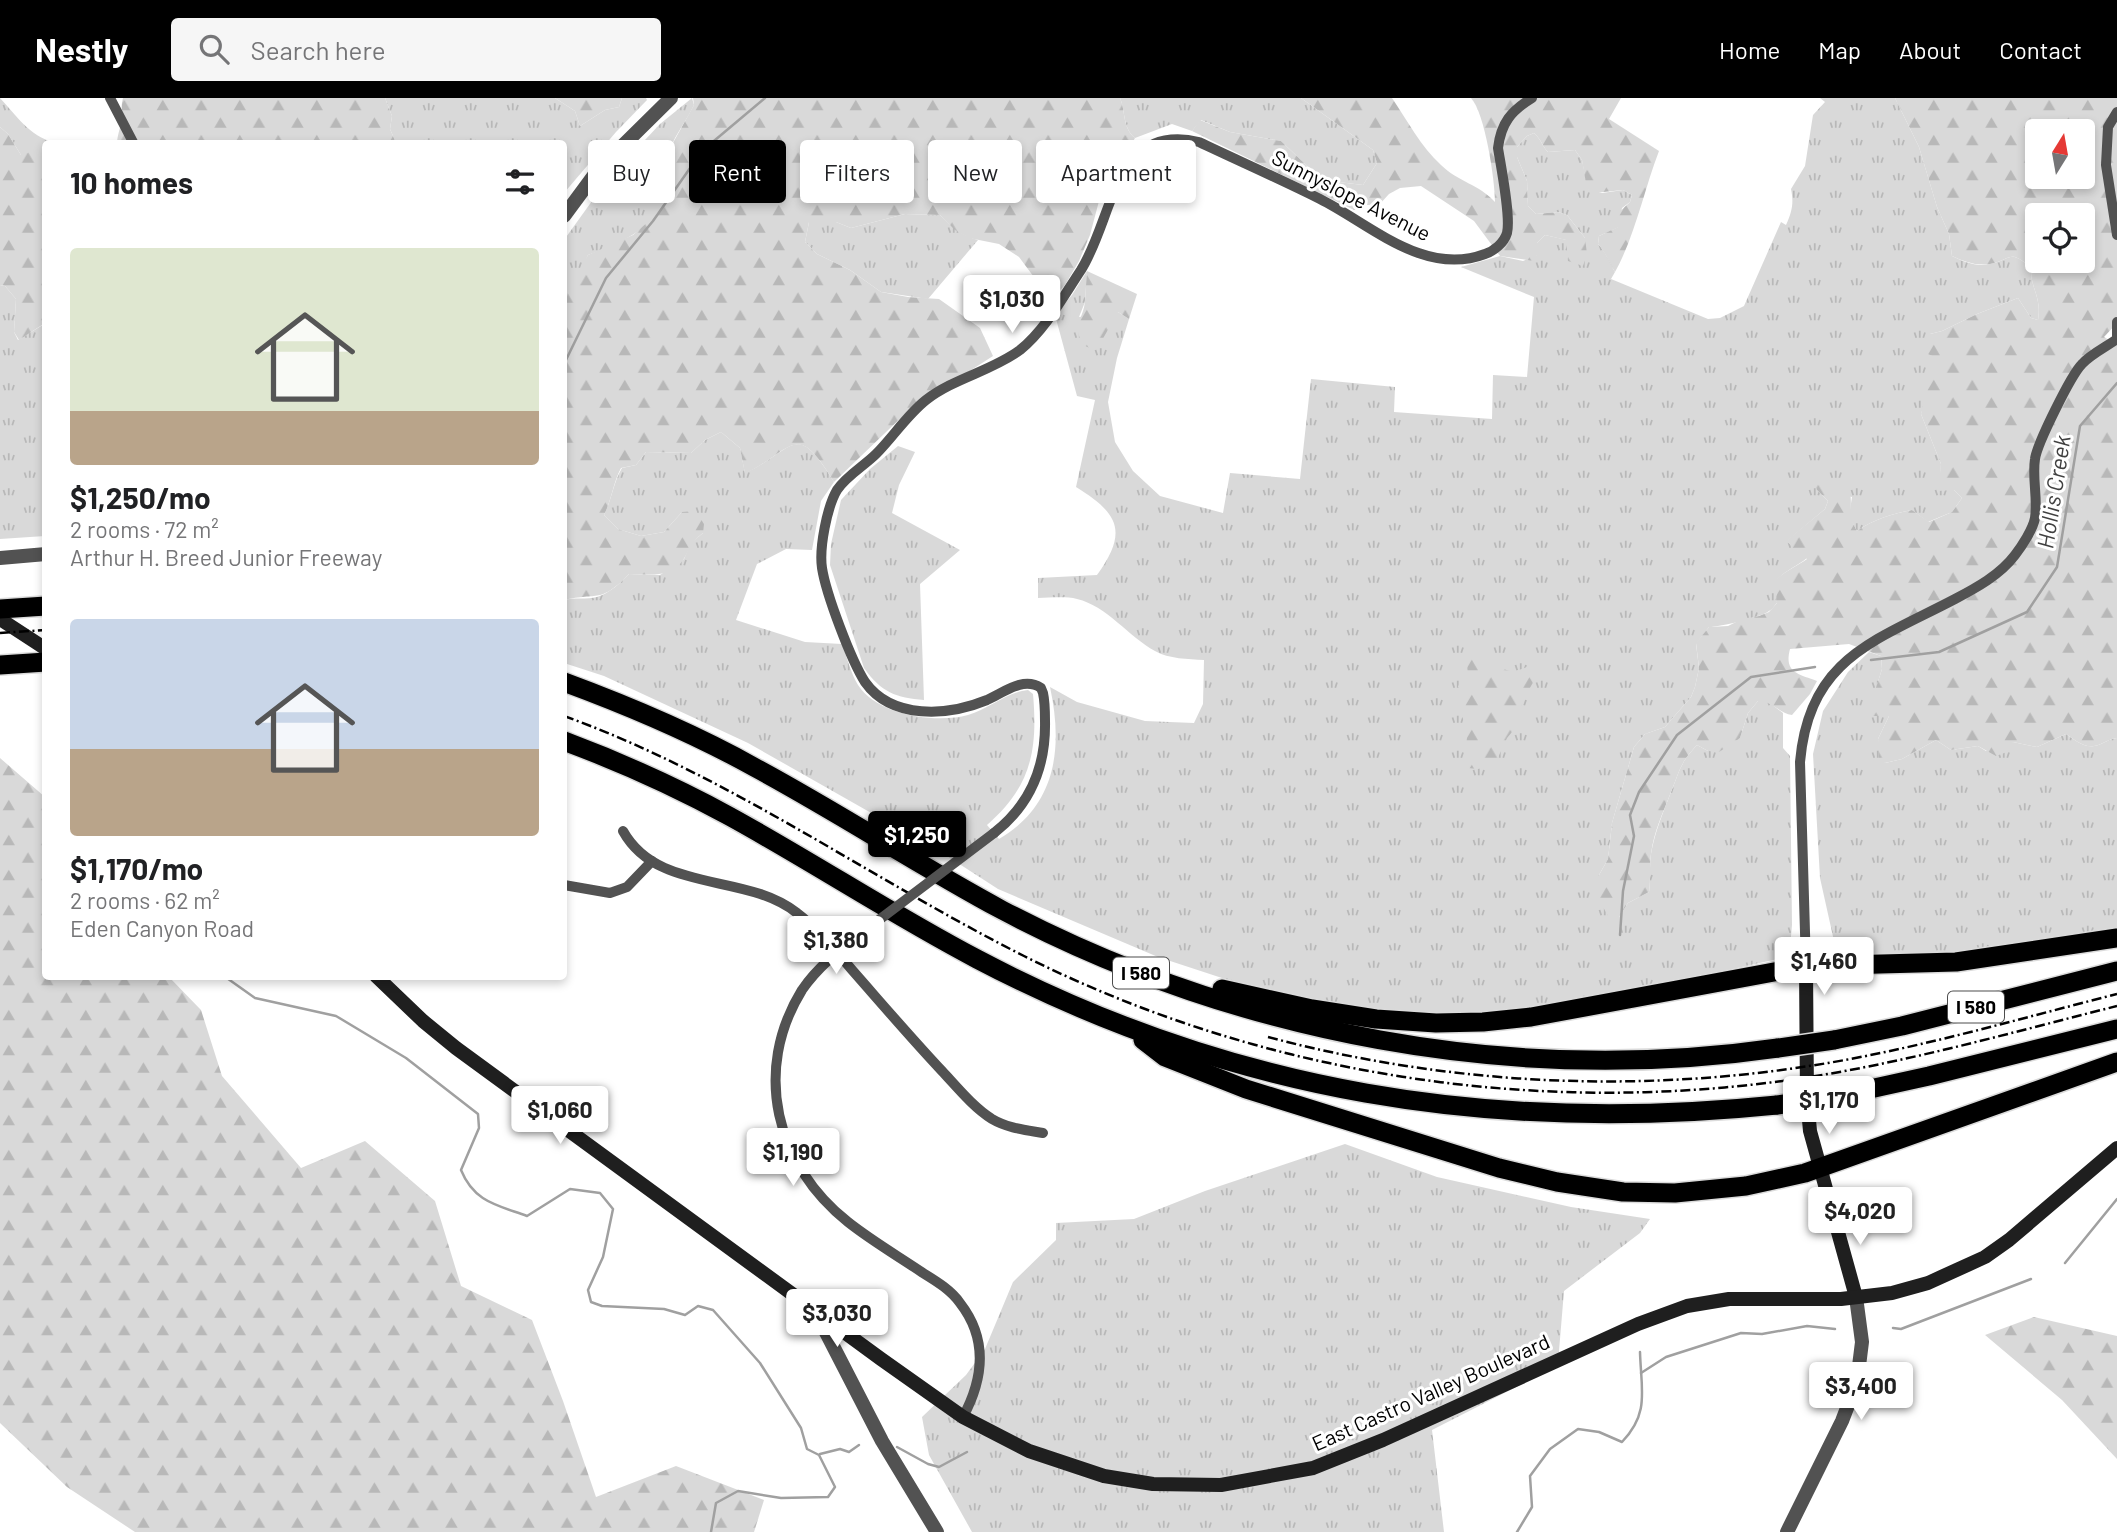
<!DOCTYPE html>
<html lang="en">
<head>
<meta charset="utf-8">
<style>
  :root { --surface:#fff; --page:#f6f6f6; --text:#202124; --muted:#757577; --accent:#000 }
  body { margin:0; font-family:Barlow,sans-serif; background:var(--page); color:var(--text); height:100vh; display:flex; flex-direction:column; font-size:26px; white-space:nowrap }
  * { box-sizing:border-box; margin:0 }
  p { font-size:23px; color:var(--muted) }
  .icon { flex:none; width:38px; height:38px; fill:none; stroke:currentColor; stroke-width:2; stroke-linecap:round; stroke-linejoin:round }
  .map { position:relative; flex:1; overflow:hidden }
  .drawer { position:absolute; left:42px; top:42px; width:525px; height:840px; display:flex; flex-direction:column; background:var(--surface); border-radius:7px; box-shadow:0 4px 10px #0003 }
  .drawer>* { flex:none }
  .guide { position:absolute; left:588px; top:42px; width:665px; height:63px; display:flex; gap:14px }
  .needle { width:46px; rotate:11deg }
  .fabs { position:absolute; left:2025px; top:21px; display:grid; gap:14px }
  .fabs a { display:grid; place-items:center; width:70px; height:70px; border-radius:7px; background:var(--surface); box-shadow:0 4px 10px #0003; font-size:35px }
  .price { position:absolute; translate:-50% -60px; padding:0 16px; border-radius:7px; background:#fff; color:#222; font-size:23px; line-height:46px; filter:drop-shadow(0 2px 4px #0008) }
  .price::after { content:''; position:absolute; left:50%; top:42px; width:21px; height:16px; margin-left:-10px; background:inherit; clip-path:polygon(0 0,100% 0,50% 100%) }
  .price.current { background:var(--accent); color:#fff }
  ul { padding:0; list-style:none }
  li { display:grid; align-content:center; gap:14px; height:371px; padding:0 28px }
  li span { display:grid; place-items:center; height:217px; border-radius:7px; color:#555 }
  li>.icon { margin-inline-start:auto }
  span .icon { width:126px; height:126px; fill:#fffc; stroke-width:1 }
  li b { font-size:30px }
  h2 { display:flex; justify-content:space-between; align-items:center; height:84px; padding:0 28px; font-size:30px }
  .pill { padding:0 24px; border-radius:7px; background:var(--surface); box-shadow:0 4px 10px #0003; font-size:24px; line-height:63px }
  .pill.current { background:var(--accent); color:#fff }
  header { display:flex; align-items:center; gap:42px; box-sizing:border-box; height:98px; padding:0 35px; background:var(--accent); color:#fff }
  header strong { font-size:33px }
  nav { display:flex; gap:38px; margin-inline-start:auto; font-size:24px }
  .search { width:490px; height:63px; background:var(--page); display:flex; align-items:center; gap:18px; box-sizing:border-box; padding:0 24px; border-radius:7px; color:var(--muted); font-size:26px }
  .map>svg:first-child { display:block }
</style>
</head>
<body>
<header>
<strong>Nestly</strong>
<div class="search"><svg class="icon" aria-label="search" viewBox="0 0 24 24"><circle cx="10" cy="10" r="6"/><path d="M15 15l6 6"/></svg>Search here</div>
<nav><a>Home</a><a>Map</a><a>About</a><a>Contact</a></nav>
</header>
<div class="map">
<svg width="2117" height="1434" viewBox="0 0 2117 1434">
  <defs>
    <pattern id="grass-tufts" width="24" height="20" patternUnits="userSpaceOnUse" patternTransform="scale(1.75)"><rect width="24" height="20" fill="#d9d9d9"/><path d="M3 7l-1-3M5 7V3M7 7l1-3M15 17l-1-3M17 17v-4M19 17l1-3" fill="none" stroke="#b8b8b8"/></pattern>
    <pattern id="forest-firs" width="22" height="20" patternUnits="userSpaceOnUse" patternTransform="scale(1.75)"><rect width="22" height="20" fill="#d9d9d9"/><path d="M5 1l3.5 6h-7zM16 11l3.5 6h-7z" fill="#b8b8b8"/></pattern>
  </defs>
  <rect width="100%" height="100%" fill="#fff"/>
  <g fill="url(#grass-tufts)">
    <path d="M0 0C17 18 28 37 55 45L46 46 45 65 21 57 8 36 0 29Z"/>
    <path d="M385 0H555L575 13 580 28 605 12 619 9 622 0H646L647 2 616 34 564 95V46L396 45 390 31 392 18Z"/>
    <path d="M692 0 694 7C686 24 671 42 667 60 665 70 672 77 670 87 664 126 621 146 588 157L564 212V142L592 103 629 59 660 26Z"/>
    <path d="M1120 0H1301L1373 52 1377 65 1363 87 1322 82 1281 43 1230 34 1201 22 1192 33 1172 26 1135 40C1122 29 1126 14 1120 0Z"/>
    <path d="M1820 0H1895L1919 49 1937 109 1949 136 1952 158C1965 164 1976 169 1990 166 2013 161 2008 151 2031 169 2030 191 2042 198 2038 222L2031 220 2018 200 1977 216 1942 233 1930 236 1938 259 1921 316 1941 366 1940 385 1954 392 1962 400 1952 414 1928 424 1912 412C1892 416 1874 421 1857 433L1849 418 1852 399 1817 392 1828 403 1825 411 1787 443 1807 460C1796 469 1784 473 1776 483L1777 505C1774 508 1773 511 1769 513 1762 519 1720 529 1709 529L1696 546 1699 570 1695 589 1691 599 1665 629 1645 636 1634 649 1612 725 1608 761 1599 777 1619 819 1628 805 1649 794C1651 781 1649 768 1651 756 1655 733 1663 715 1671 694 1680 672 1680 665 1697 647L1708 653 1740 640 1748 615 1758 603H1767L1783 615V650L1790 658 1792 827 1790 849 1782 860 1611 898 1491 917 1403 918 1315 905 1222 880 1158 859 998 791 947 758 748 645 604 578 564 565V502C574 499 587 502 597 499 610 495 620 485 629 476L660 477 684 461 691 445 703 435 682 414 664 434 641 438 618 431 604 417C612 401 613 385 622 370L636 367 646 354 691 355 705 342 721 334 740 350 745 375C795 352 795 320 834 384L821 403 812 452 786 451 757 466 736 522 805 544 842 546C847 559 851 576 858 587 877 617 936 626 968 617 989 611 1007 594 1028 592L1033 596C1038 652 1031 689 987 727L999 741C1057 707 1063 649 1050 589L1077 604 1145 623 1194 625 1203 606 1204 562C1188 561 1169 561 1155 553 1129 539 1107 508 1077 501 1065 498 1050 500 1038 500V480L1097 477C1129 433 1118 415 1076 389L1095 302 1077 298 1055 217 1072 197 1087 173 1085 204 1079 219 1118 214 1129 221 1117 260 1108 304 1115 344 1133 373 1160 398 1223 415 1230 375 1300 381 1311 281 1395 289 1394 314 1492 321 1493 277 1527 279 1534 199 1461 169 1500 158 1523 163 1537 157V145L1545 137 1567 142 1568 150 1585 140 1567 117 1558 114 1536 116 1528 108 1527 83 1517 59V49L1527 38 1534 35C1541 41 1542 48 1548 54L1575 52 1582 62 1588 91 1602 95 1623 92 1632 97 1630 104 1622 110 1619 129 1599 138 1598 146C1606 154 1609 164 1615 174L1611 181 1708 221 1720 220 1744 208 1781 124 1786 127C1792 114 1794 105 1791 91L1805 68 1813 17 1825 4Z"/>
    <path d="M905 116 940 117C951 128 962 138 978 142L928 201 881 194 850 172 817 156 805 144 809 124H836L851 130Z"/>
    <path d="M0 187 5 188 16 201 14 234 18 242 46 225 45 438 0 441Z"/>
    <path d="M898 348 915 354 899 387 892 415 960 452 920 486 924 602C896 600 881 594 864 570L830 467 831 446 841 402 870 371Z"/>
    <path d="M1869 554 1881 558 1882 571 1877 587 1878 618H1889L1878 641 1885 665 1902 661 1936 642 1951 652 1978 648 1986 653 2013 644 2037 649 2066 636C2073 641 2084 650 2094 648 2102 647 2108 641 2117 640V832L2010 849 1908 858H1847L1834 843 1820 780 1813 656 1823 613 1848 574Z"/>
    <path d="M1345 1046 1437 1079 1571 1109 1650 1121 1640 1135 1564 1193 1558 1265 1534 1280 1432 1332 1444 1434H972L929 1357 922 1319 966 1277 985 1251 1013 1184 1056 1142V1125L1134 1121 1205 1093Z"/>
  </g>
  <g fill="url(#forest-firs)" fill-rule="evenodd">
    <path d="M123 0H385L392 18 390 31 396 45 117 46C117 37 121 29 122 20 122 12 121 7 123 0Z"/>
    <path d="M555 0H622L619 9 605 12 580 28 575 13Z"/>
    <path d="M693 0H1120C1126 14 1122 29 1135 40L1099 103 1090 137 1079 163 1065 187 1051 202 1019 159 999 146 969 140 955 132 940 117 905 116 851 130 836 124H809L805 144 817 156 850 172 881 194 908 199 939 201 980 230 993 258 909 312 834 384C796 321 794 351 745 376L740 350 721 334 705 342 691 355 646 354 636 367 621 370C613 385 612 401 604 417L618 431 641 438 664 434 682 414 696 413 704 426 703 435C689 446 692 449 683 462 671 481 648 476 629 476 600 506 599 494 564 502V212L569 190 588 157 633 137 657 116 668 98 671 85 666 65 669 52 694 7Z"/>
    <path d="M1301 0H1392C1407 22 1421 49 1441 67 1457 83 1480 87 1495 104 1495 82 1485 15 1471 0H1621L1609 21 1659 53C1644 92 1635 138 1615 174 1609 164 1605 154 1598 146L1599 138 1618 129 1616 117 1630 104 1632 97 1623 92 1594 95 1587 91 1582 62 1575 52 1548 54C1542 48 1541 41 1534 35L1527 38 1517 49V59L1527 83 1528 108 1536 116 1558 114 1567 117 1585 140 1587 156 1583 168 1568 163 1566 142 1545 137 1537 145V157L1534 163 1500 158 1474 123 1421 88 1400 90 1389 96 1379 107H1366L1354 112 1192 33 1200 22 1230 34 1281 43 1322 82 1363 87 1377 65 1373 52Z"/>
    <path d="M1895 0H2117V225L2104 239 2117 247V640C2108 641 2102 647 2094 648 2084 650 2073 641 2066 636L2037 649 2013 644 2007 654 1996 658 1978 648 1951 652 1936 642 1902 661 1885 665 1879 661 1878 641 1889 618H1867L1882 571 1881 558 1849 546 1790 551C1784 574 1797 576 1817 583L1810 596 1792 617C1779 615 1772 603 1758 603L1748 615 1740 640 1719 654 1708 653 1697 647C1680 665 1680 672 1671 694 1663 715 1654 733 1651 756 1649 768 1651 781 1649 794L1628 805 1619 819 1611 823 1595 795 1599 777 1608 761 1612 725 1634 649 1645 636 1665 629 1691 599 1695 589 1699 570 1696 545 1709 529 1728 528 1740 522 1759 518 1769 514 1777 505 1775 483C1784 473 1796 469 1807 461L1786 443 1825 411 1828 403 1817 392 1815 386 1831 384 1849 389C1854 409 1846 413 1857 433 1874 421 1892 416 1912 412L1929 424 1952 414 1962 400 1954 392 1938 393 1941 366 1921 316 1926 288 1937 260 1921 253 1923 244 1930 236 1942 233 1977 216 2018 200 2031 220 2038 222C2042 198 2030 191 2031 169 2008 151 2013 161 1990 166 1976 168 1965 164 1952 158L1949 136 1937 109 1919 49ZM2037 33H2082V79H2037ZM2037 117H2082V163H2037Z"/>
    <path d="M0 29 8 36 21 57 33 53 45 65V225L19 242 14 234 16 201 5 188 0 187Z"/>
    <path d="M1087 173 1137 196 1129 221 1118 214 1101 244 1092 251 1083 247C1071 224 1084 222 1085 202 1086 192 1086 183 1087 173Z"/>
    <path d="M1466 555 1487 566 1513 574 1530 568 1535 581 1523 602 1517 628 1507 640 1495 666 1478 671 1468 670 1466 656 1467 637 1459 605 1451 600 1460 585 1468 577Z"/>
    <path d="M0 660 45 699 46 878 169 879 201 912 222 978 301 1070 365 1043 435 1103 461 1188 532 1222 563 1303 596 1399 676 1368 764 1402 754 1434H135L67 1389 0 1325Z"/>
    <path d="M2034 1219 2117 1238V1361L2062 1302 1985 1237Z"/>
  </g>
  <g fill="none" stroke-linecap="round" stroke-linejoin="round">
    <g stroke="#a0a0a0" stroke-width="2.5">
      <path d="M564 266 606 180 653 123 702 53 765 0"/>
      <path d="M1871 562 1939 554 2027 514 2057 469 2080 328 2117 285"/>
      <path d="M45 601H46"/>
      <path d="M1620 837 1623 793 1634 738 1630 717 1639 694 1677 637 1751 579 1815 569"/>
      <path d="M224 878 255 900 336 918 406 960 478 1016 479 1030 461 1072C474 1104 497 1107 527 1118L570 1091 600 1095 613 1111 603 1159 588 1192 591 1204 602 1208 664 1211 685 1217 698 1208 713 1212 760 1265 801 1330 807 1351 819 1357 835 1389 828 1399 781 1400 738 1393 716 1405 711 1434"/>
      <path d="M2065 1165 2117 1101"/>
      <path d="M1893 1230 1901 1231 2031 1181"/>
      <path d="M1641 1275 1666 1259 1741 1235 1762 1236 1807 1228 1835 1231"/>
      <path d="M897 1349 928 1366 939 1369 967 1354"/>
      <path d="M820 1356 840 1351 849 1354 859 1347"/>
      <path d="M1517 1434 1532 1409 1530 1378 1550 1351 1578 1331 1599 1334 1622 1344C1650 1315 1641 1292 1640 1254"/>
    </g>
    <defs>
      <g id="motorway">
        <path d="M0 511 46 508"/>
        <path d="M0 567 46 564"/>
        <path d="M564 584C629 608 693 635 754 669 838 714 918 767 1002 812 1238 936 1513 988 1778 950"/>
        <path d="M564 643C620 664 676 689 729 718 813 764 893 817 977 861 1232 995 1493 1036 1777 1007"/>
        <path d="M1222 891 1312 911 1376 921 1436 925 1483 924 1531 919 1806 868 1956 864 2117 840"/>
        <path d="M1143 942 1165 959 1246 991 1499 1070 1557 1084 1623 1094 1675 1095 1746 1088 1805 1075 2117 964"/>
        <path d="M1834 942 1902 928 2117 873"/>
        <path d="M1838 998 1929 978 2117 931"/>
      </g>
    </defs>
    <use href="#motorway" stroke="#dbdbdb" stroke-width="22"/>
    <g stroke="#525252" stroke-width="10">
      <path d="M110 0 134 46"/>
      <path d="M2117 14 2108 29 2106 67 2117 137"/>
      <path d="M623 733C658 796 746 774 797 815 818 831 836 853 853 873 882 906 911 940 942 973 957 989 973 1009 992 1021 1007 1030 1026 1032 1043 1035"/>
      <path d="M994 735C1030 707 1046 668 1045 623 1045 614 1045 604 1043 595L1041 590C1023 578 1003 595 987 602 948 618 892 622 865 584 851 562 826 496 822 470 819 450 827 409 837 392 846 378 864 368 876 356 893 339 907 317 926 302 954 280 992 273 1020 252 1045 232 1063 199 1081 172 1114 120 1113 24 1199 44 1239 63 1280 81 1320 101 1370 126 1424 179 1485 156 1494 153 1504 145 1507 135 1511 119 1501 69 1498 50 1501 25 1511 13 1532 0"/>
      <path d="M564 787 610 795 627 789 652 763"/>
      <path d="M859 837C838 853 817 870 802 892 752 973 776 1067 848 1124 872 1143 898 1158 923 1175 936 1183 951 1192 960 1205 988 1241 984 1280 963 1319"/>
      <path d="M1806 868 1800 664C1809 560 1875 543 1955 501 1976 490 2000 477 2015 457 2022 448 2033 431 2035 420 2038 401 2032 380 2035 361 2037 346 2071 277 2082 266 2091 256 2106 249 2117 241V224"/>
    </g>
    <g stroke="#525252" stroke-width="14">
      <path d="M564 118 598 72 671 0"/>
      <path d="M0 460 46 456"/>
      <path d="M815 1213 882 1343 937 1434"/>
      <path d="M1787 1434 1842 1323 1857 1284 1862 1244 1856 1199"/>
    </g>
    <g stroke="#1f1f1f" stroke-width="14">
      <path d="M0 521 46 551"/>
      <path d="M1806 868 1807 1000 1810 1033 1856 1199"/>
      <path d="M376 878 423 923 456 950 881 1261 963 1319 1029 1353 1104 1378 1153 1386 1221 1387 1313 1370 1383 1342 1638 1226 1687 1208 1729 1201H1841L1892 1195 1928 1185 1985 1159 2009 1142 2117 1050"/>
    </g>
    <use href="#motorway" stroke="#000" stroke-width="19"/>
    <g stroke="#000" stroke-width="2.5" stroke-dasharray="10 3.5 2 3.5" stroke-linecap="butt">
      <path d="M0 535 46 532"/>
      <path d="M564 618C728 677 869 780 1024 858 1263 978 1539 1020 1803 980 1909 964 2013 934 2117 908"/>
      <path d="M1268 939C1456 989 1653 997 1845 962 1937 945 2026 919 2117 896"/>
    </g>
    <defs>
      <g id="motorway-bridge">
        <path d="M1778 950 1834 942"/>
        <path d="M1777 1007 1838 998"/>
      </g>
    </defs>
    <use href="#motorway-bridge" stroke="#dbdbdb" stroke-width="22" stroke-linecap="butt"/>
    <path stroke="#525252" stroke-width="10" d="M859 837 994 735"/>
    <use href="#motorway-bridge" stroke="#000" stroke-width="19"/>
  </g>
  <g text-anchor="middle" stroke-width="6" stroke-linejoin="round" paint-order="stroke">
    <g fill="#fff" stroke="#4c4c4c" stroke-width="2">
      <rect x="1113" y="859.5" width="56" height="31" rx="5"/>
      <rect x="1948" y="893.5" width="56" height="31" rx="5"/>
    </g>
    <g font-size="19" font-weight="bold" fill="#000">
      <text x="1141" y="882">I 580</text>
      <text x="1976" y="916">I 580</text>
    </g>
    <g font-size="21" fill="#000" stroke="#fff">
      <text transform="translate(1351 98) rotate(27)" y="7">Sunnyslope Avenue</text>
      <text transform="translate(1431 1295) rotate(-24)" y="7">East Castro Valley Boulevard</text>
    </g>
    <g font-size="23" font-style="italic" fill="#414141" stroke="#fff">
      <text transform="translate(2054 394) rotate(-81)" y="8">Hollis Creek</text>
    </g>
  </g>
</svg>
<div class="fabs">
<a><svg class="needle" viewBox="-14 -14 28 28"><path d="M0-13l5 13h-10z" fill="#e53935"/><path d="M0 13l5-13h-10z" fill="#757577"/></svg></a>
<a><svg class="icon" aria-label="locate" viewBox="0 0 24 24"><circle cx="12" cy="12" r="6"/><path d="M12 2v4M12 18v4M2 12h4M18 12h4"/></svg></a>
</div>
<b class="price" style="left:1012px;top:237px">$1,030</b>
<b class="price current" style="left:917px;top:773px">$1,250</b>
<b class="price" style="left:836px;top:878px">$1,380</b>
<b class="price" style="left:1824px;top:899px">$1,460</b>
<b class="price" style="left:1829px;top:1038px">$1,170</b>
<b class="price" style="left:560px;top:1048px">$1,060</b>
<b class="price" style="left:793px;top:1090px">$1,190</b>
<b class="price" style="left:1860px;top:1149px">$4,020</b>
<b class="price" style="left:837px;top:1251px">$3,030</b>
<b class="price" style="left:1861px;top:1324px">$3,400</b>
<div class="guide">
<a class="pill">Buy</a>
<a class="pill current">Rent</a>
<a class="pill">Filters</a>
<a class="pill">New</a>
<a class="pill">Apartment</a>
</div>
<section class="drawer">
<h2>10 homes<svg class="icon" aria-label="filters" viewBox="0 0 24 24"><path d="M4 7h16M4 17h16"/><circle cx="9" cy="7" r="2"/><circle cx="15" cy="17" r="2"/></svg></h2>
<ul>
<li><span style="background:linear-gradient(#dfe7d0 75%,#b9a48a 0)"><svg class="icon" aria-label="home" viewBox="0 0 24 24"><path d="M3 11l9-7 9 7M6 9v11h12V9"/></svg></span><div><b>$1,250/mo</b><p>2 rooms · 72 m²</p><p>Arthur H. Breed Junior Freeway</p></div></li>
<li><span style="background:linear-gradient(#c9d6e8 60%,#b9a48a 0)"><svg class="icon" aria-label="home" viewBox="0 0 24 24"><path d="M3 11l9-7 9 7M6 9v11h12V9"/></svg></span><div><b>$1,170/mo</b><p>2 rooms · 62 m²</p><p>Eden Canyon Road</p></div></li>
</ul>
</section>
</div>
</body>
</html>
